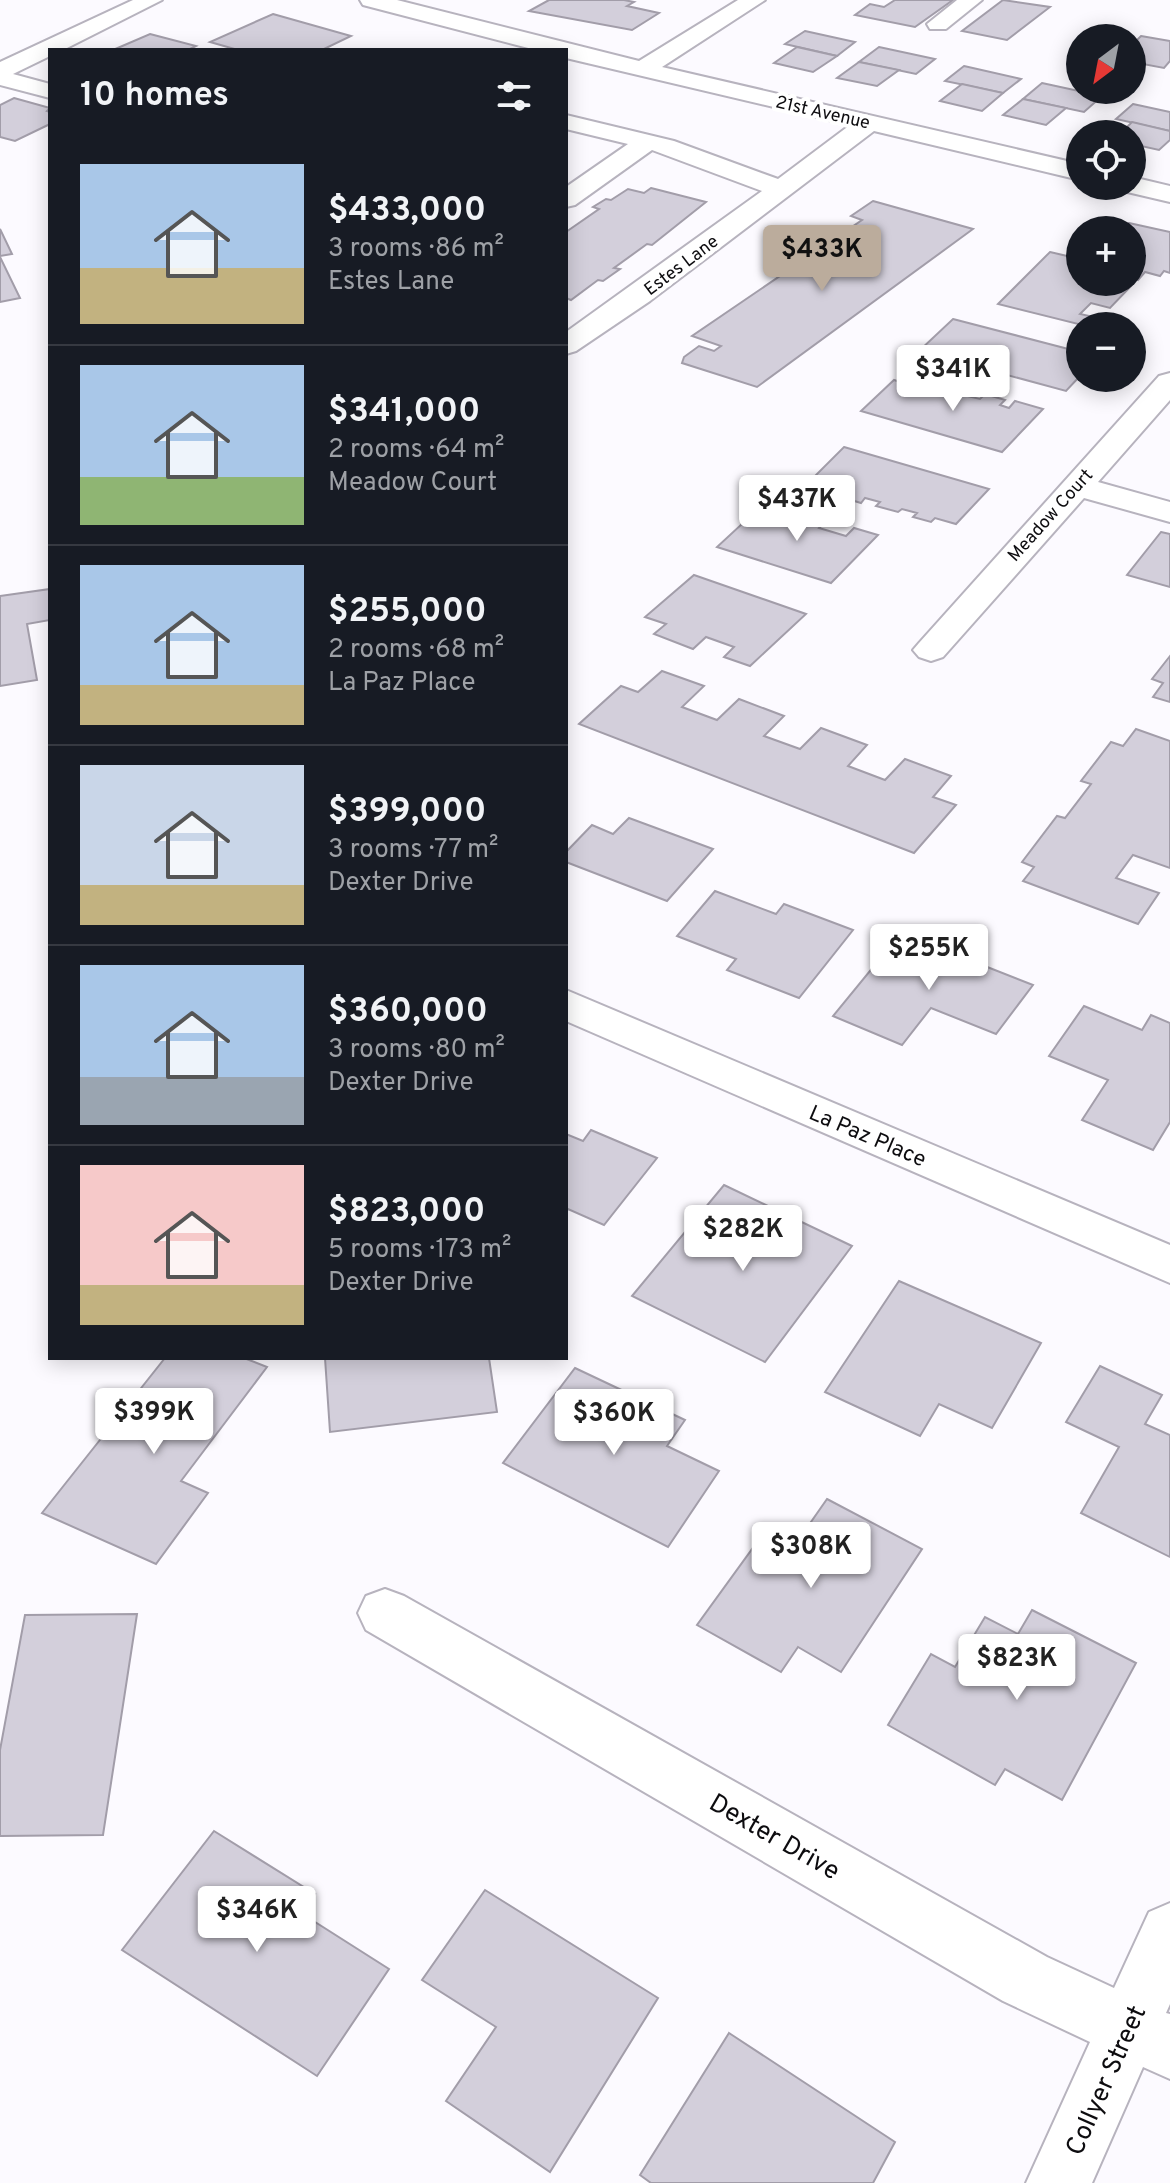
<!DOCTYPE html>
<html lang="en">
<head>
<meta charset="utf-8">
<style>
  :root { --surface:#171b24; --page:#242831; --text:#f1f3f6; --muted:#9ea1a6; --line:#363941; --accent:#bbac9c }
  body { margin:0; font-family:Overpass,sans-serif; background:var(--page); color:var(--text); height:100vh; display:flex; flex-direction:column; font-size:30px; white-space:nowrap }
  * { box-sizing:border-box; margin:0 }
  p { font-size:26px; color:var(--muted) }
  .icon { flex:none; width:44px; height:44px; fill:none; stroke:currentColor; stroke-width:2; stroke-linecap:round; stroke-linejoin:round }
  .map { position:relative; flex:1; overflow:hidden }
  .panel { position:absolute; left:48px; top:48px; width:520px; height:1312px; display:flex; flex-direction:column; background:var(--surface); border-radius:0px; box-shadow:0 4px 20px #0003 }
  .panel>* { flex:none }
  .needle { width:52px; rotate:212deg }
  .tools { position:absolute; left:1066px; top:24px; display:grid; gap:16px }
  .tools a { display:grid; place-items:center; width:80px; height:80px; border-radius:50%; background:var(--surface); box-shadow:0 4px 20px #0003; font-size:40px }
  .price { position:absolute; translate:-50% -68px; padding:0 18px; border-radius:8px; background:#fff; color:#222; font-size:26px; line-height:52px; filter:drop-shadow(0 2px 4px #0008) }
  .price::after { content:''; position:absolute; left:50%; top:48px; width:24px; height:18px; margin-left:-12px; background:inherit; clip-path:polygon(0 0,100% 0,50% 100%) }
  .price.selected { background:var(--accent); color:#111 }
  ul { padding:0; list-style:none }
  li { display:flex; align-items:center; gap:24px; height:200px; padding:0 32px }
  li+li { border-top:2px solid var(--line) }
  li span { display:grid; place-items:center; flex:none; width:224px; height:160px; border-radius:0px; color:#555 }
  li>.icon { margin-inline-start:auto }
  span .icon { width:96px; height:96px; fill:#fffc; stroke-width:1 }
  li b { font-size:34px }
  h2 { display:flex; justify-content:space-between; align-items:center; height:96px; padding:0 32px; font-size:34px }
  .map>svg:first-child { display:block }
</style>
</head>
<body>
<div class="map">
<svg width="1170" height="2183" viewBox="0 0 1170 2183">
  <rect width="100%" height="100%" fill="#fcfaff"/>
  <g fill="#d3cfdb" stroke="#a29da9" stroke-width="2">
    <path d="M549 0H624L634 2 627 6 659 13 632 30 529 11Z"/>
    <path d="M895 0H953L915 27 855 15 870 4 884 7Z"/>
    <path d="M1003 0 1050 7 1007 40 962 31Z"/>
    <path d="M273 14 351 36 322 50H238L210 42Z"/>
    <path d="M805 31 855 42 837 56 785 44Z"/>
    <path d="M150 34 196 46 188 50H113Z"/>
    <path d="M1141 36 1170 41V61L1164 68 1132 62V45Z"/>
    <path d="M797 47 837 56 813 72 774 63Z"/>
    <path d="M879 47 935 59 916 74 859 62Z"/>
    <path d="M859 62 899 70 877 86 837 78Z"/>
    <path d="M964 66 1021 79 1003 93 945 81Z"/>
    <path d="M1042 83 1102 96 1084 112 1023 99Z"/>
    <path d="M962 84 1003 93 982 111 940 101Z"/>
    <path d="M14 98 50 108 47 111 50 112V124L15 141 0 137V105Z"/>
    <path d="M1023 99 1066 108 1046 125 1003 115Z"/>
    <path d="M1133 104 1170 112V131L1116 119Z"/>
    <path d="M1132 122 1170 131V140L1159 150 1132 144V134H1120Z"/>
    <path d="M651 188 706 202 652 245 647 244 614 268 620 269 603 281 598 280 571 300 566 298V232L599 209 593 207 606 199 611 200 628 189 644 193Z"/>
    <path d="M873 201 973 229 757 387 682 363 684 357 699 346 714 351 721 346 692 336 862 220 851 216Z"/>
    <path d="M1129 223 1170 232V273L1164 271 1160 276 1145 272 1138 280 1132 278V230H1122Z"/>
    <path d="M0 229 12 254 0 256Z"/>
    <path d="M1050 252 1080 259V282L1131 286 1110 308 1091 303 1080 314 1094 317 1086 326 998 304Z"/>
    <path d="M0 257 20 298 0 302Z"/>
    <path d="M953 319 1080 352V376L1066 391 919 351Z"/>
    <path d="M918 376 939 382 935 386 947 390 952 385 971 391 967 396 980 399 985 394 1005 400 1000 405 1009 408 1015 401 1043 409 1002 452 861 411 894 380 909 385Z"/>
    <path d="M844 447 989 489 956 524 935 518 931 522 913 517 917 513 902 509 898 512 876 506 880 502 865 498 861 503 838 496 842 491 830 487 826 491 806 485Z"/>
    <path d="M784 505 828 518 819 528 846 536 854 528 878 535 831 583 717 547 757 510 774 515Z"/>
    <path d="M1161 532 1170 534V587L1127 575Z"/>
    <path d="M694 575 806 614 750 666 724 657 734 647 706 637 693 649 654 634 666 624 645 617Z"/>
    <path d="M50 589V620L27 624 37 680 0 686V596Z"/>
    <path d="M1170 656V702L1153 697 1163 683 1152 679Z"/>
    <path d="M662 671 704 686 682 707 717 720 739 699 784 716 764 736 800 749 821 728 867 745 848 766 885 780 905 759 951 776 933 797 956 805 914 853 579 724 621 686 638 692Z"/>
    <path d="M1136 729 1170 741V868L1133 855 1116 878 1159 893 1138 924 1023 881 1034 867 1022 862 1057 816 1065 818 1091 784 1081 781 1111 742 1123 746Z"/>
    <path d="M629 818 713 849 667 901 566 862V852L592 825 613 834Z"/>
    <path d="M715 891 776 914 784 904 853 930 799 998 727 970 736 959 677 936Z"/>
    <path d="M901 933 1033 985 996 1034 931 1008 902 1045 833 1016Z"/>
    <path d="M1084 1006 1142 1030 1151 1015 1170 1023V1122L1153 1150 1082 1120 1108 1080 1049 1056Z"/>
    <path d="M591 1130 657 1158 604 1225 568 1209 566 1212V1134L583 1141Z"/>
    <path d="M724 1185 852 1246 765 1362 632 1296Z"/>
    <path d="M899 1281 1041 1343 992 1428 939 1404 920 1436 825 1392Z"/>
    <path d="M165 1358H244L267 1367 181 1481 208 1493 156 1564 42 1513Z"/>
    <path d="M325 1358H489L497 1412 330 1432Z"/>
    <path d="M1100 1366 1162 1395 1145 1424 1170 1435V1557L1081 1513 1119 1447 1066 1422Z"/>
    <path d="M575 1368 685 1420 667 1446 719 1471 668 1547 503 1463Z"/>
    <path d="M827 1499 922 1549 841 1672 798 1647 781 1672 697 1625 768 1527 797 1542Z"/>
    <path d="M1032 1610 1136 1663 1062 1800 1005 1769 995 1785 888 1725 931 1654 955 1667 985 1617 1018 1634Z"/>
    <path d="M137 1614 103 1835 0 1836V1750L25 1615Z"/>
    <path d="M214 1831 315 1894 301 1913 389 1969 317 2076 122 1950Z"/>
    <path d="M485 1890 658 1998 550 2172 446 2101 496 2027 422 1980Z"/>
    <path d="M729 2033 895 2142 873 2183H651L640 2175Z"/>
  </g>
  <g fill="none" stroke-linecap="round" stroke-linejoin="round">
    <defs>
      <g id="minor">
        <path d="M133 0H162L63 50H50V56L13 74 50 84V98L0 85V62Z"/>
        <path d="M360 0H397L639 61 738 0H765L662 67 1080 164V180L874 131 650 301 576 351 566 354V332L762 191 652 150 575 205 566 207V187L628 144 566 129V115L674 141 778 179 850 125 566 58V50H536L363 5Z"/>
        <path d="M957 0H982L946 29H930L927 24Z"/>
        <path d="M1132 177 1170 186V202L1123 191 1120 186H1132Z"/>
        <path d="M1170 373V400L1098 482 1170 502V522L1084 498 943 657 931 661 919 657 913 650 919 643 1159 376Z"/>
        <path d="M566 990 1170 1245V1283L566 1021Z"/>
        <path d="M385 1589 404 1596 1047 1957 1114 1988 1149 1912 1170 1903V2004L1166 2013 1170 2014V2079L1143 2067 1092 2183H1026L1090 2042 1003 2001 366 1630 358 1613 366 1596Z"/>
      </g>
    </defs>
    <use href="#minor" stroke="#b7b3be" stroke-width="4"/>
    <use href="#minor" fill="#fff" fill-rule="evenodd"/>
  </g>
  <g text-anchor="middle" stroke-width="8" stroke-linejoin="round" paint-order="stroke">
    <g font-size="18" fill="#0d0c0f" stroke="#fff">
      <text transform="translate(823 112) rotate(13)" y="6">21st Avenue</text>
      <text transform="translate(681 265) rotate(-37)" y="6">Estes Lane</text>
      <text transform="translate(1050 515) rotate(-48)" y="6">Meadow Court</text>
    </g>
    <g font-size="22" fill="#0d0c0f" stroke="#fff">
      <text transform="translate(868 1135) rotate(23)" y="8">La Paz Place</text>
    </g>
    <g font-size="26" fill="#0d0c0f" stroke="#fff">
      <text transform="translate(775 1836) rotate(30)" y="9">Dexter Drive</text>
      <text transform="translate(1105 2080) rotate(-66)" y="9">Collyer Street</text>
    </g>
  </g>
</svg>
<div class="tools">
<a><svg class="needle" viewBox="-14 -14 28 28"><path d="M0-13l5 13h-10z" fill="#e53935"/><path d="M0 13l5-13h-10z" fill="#9ea1a6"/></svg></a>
<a><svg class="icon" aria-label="locate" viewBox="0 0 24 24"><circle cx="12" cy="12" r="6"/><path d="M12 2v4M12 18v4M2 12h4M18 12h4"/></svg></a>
<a>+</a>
<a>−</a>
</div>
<b class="price selected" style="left:822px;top:293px">$433K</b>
<b class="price" style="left:953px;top:413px">$341K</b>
<b class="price" style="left:797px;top:543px">$437K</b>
<b class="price" style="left:929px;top:992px">$255K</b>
<b class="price" style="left:743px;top:1273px">$282K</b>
<b class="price" style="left:154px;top:1456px">$399K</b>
<b class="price" style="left:614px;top:1457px">$360K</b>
<b class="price" style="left:811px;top:1590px">$308K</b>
<b class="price" style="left:1017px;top:1702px">$823K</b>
<b class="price" style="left:257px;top:1954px">$346K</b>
<section class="panel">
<h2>10 homes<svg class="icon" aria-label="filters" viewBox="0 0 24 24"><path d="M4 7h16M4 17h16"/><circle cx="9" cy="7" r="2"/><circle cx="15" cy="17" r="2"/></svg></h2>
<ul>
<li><span style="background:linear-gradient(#a9c7e8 65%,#c2b280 0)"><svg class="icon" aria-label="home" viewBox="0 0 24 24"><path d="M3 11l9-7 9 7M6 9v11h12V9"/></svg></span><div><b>$433,000</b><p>3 rooms · 86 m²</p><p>Estes Lane</p></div></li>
<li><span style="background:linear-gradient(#a9c7e8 70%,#8fb573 0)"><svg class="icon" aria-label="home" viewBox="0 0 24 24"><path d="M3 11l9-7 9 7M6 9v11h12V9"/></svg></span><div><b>$341,000</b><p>2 rooms · 64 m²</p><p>Meadow Court</p></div></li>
<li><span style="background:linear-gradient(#a9c7e8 75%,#c2b280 0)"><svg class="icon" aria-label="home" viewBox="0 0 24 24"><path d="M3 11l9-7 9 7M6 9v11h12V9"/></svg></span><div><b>$255,000</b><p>2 rooms · 68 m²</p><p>La Paz Place</p></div></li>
<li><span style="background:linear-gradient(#c9d6e8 75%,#c2b280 0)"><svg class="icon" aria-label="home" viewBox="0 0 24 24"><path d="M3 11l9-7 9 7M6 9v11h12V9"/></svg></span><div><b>$399,000</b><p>3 rooms · 77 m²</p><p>Dexter Drive</p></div></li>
<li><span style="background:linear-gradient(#a9c7e8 70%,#9aa5b1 0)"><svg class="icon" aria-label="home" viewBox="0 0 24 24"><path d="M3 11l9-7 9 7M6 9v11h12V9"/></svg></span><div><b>$360,000</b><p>3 rooms · 80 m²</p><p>Dexter Drive</p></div></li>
<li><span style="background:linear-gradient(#f6c9c9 75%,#c2b280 0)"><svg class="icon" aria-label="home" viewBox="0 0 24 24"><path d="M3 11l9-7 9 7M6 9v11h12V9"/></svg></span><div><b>$823,000</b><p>5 rooms · 173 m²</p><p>Dexter Drive</p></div></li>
</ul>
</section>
</div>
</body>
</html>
